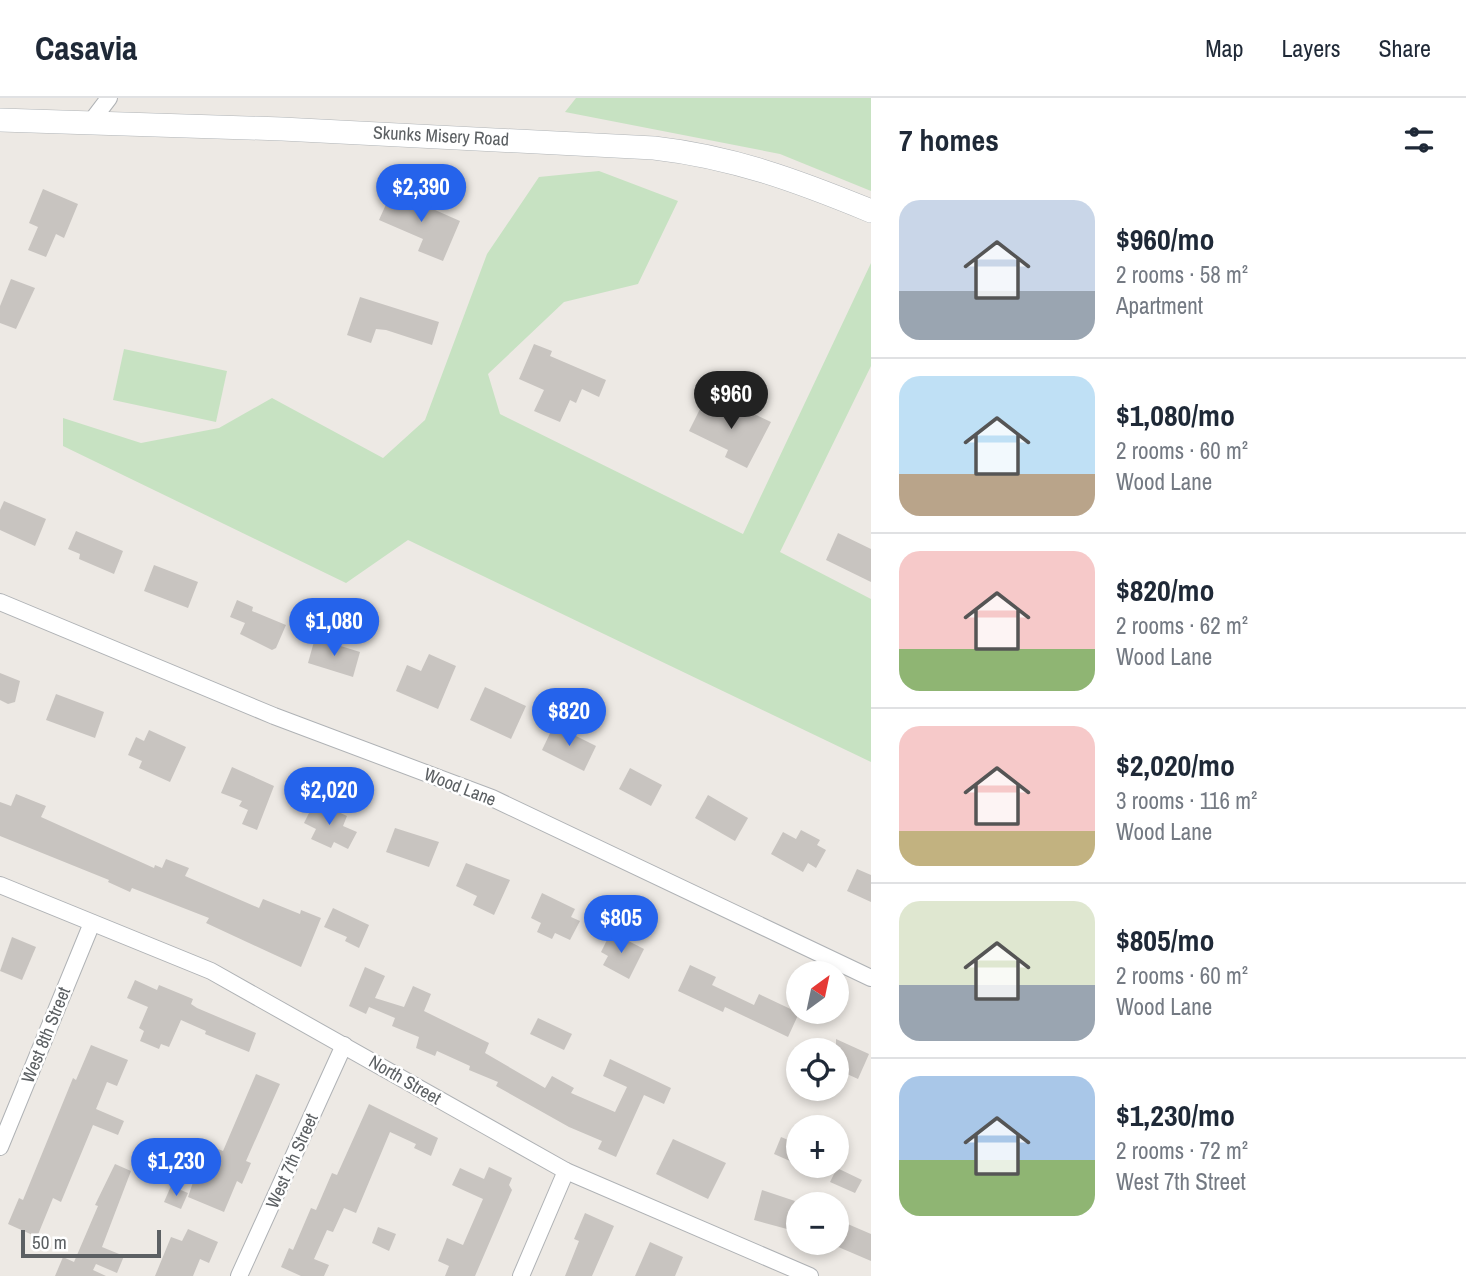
<!DOCTYPE html>
<html lang="en">
<head>
<meta charset="utf-8">
<style>
  :root { --surface:#fff; --page:#f6f6f7; --text:#1f2937; --muted:#747a83; --line:#e0e1e3; --accent:#2563eb }
  body { margin:0; font-family:"Archivo Narrow",sans-serif; background:var(--page); color:var(--text); height:100vh; display:flex; flex-direction:column; font-size:26px; white-space:nowrap }
  * { box-sizing:border-box; margin:0 }
  p { font-size:23px; color:var(--muted) }
  .icon { flex:none; width:38px; height:38px; fill:none; stroke:currentColor; stroke-width:2; stroke-linecap:round; stroke-linejoin:round }
  .map { position:relative; flex:1; overflow:hidden }
  .side { display:flex; flex-direction:column; background:var(--surface); width:595px }
  .side>* { flex:none }
  .needle { width:46px; rotate:33deg }
  .buttons { position:absolute; left:786px; top:863px; display:grid; gap:14px }
  .buttons a { display:grid; place-items:center; width:63px; height:63px; border-radius:50%; background:var(--surface); box-shadow:0 4px 10px #0003; font-size:35px }
  .scale { position:absolute; left:21px; bottom:18px; width:140px; box-sizing:border-box; padding-left:7px; border:4px solid #5c6063; border-top:0; font-size:19px; line-height:24px; white-space:nowrap; color:#5c6063; -webkit-text-stroke:5px #fff; paint-order:stroke }
  .price { position:absolute; translate:-50% -60px; padding:0 16px; border-radius:24px; background:var(--accent); color:#fff; font-size:23px; line-height:46px; filter:drop-shadow(0 2px 4px #0008) }
  .price::after { content:''; position:absolute; left:50%; top:42px; width:21px; height:16px; margin-left:-10px; background:inherit; clip-path:polygon(0 0,100% 0,50% 100%) }
  .price.current { background:#222; color:#fff }
  ul { padding:0; list-style:none }
  li { display:flex; align-items:center; gap:21px; height:175px; padding:0 28px }
  li+li { border-top:2px solid var(--line) }
  li span { display:grid; place-items:center; flex:none; width:196px; height:140px; border-radius:21px; color:#555 }
  li>.icon { margin-inline-start:auto }
  span .icon { width:84px; height:84px; fill:#fffc; stroke-width:1 }
  li b { font-size:30px }
  h2 { display:flex; justify-content:space-between; align-items:center; height:84px; padding:0 28px; font-size:30px }
  header { display:flex; align-items:center; gap:42px; box-sizing:border-box; height:98px; padding:0 35px; background:var(--surface); border-bottom:2px solid var(--line) }
  header strong { font-size:33px }
  nav { display:flex; gap:38px; margin-inline-start:auto; font-size:24px }
  main { display:flex; flex:1; min-height:0 }
  .map>svg:first-child { display:block }
</style>
</head>
<body>
<header>
<strong>Casavia</strong>
<nav><a>Map</a><a>Layers</a><a>Share</a></nav>
</header>
<main>
<div class="map">
<svg width="871" height="1178" viewBox="0 0 871 1178">
  <rect width="100%" height="100%" fill="#ede9e4"/>
  <g fill="#c7e2c2">
    <path d="M576 0H871V93L780 56 565 14Z"/>
    <path d="M599 73 678 103 638 186 564 204 488 276 500 316 743 436 871 165V268L780 454 871 501V664L408 442 346 485 63 348V320L141 345 219 330 272 300 383 360 425 322 487 156 539 79Z"/>
    <path d="M124 251 227 273 216 324 113 302Z"/>
  </g>
  <g fill="#c8c4c0">
    <path d="M43 91 78 106 64 140 56 136 46 159 28 152 38 129 29 125Z"/>
    <path d="M392 93 460 123 443 163 418 153 423 141 379 122Z"/>
    <path d="M11 181 35 190 16 231 0 225V208Z"/>
    <path d="M360 199 439 224 432 247 386 232 376 231 371 245 347 237Z"/>
    <path d="M534 246 552 253 550 258 606 282 599 299 582 291 576 305 570 302 560 324 534 313 544 292 519 281Z"/>
    <path d="M705 301 744 318 746 312 771 324 747 370 725 359 728 352 689 333Z"/>
    <path d="M4 403 46 421 35 448 0 432V412Z"/>
    <path d="M76 433 123 453 114 476 79 461 80 456 68 451Z"/>
    <path d="M838 435 871 451V484L826 462Z"/>
    <path d="M154 467 198 484 188 510 144 493Z"/>
    <path d="M237 502 253 509 252 513 286 527 276 550 272 552 240 536 245 525 230 519Z"/>
    <path d="M315 540 360 554 353 579 308 565Z"/>
    <path d="M429 556 456 568 438 611 396 593 407 567 421 573Z"/>
    <path d="M0 575 20 583 15 604 8 606 0 602Z"/>
    <path d="M485 589 526 608 511 641 470 622Z"/>
    <path d="M56 596 104 614 95 640 46 622Z"/>
    <path d="M554 627 596 648 584 673 542 652Z"/>
    <path d="M149 632 186 649 170 684 139 670 142 663 128 657 136 639 144 643Z"/>
    <path d="M232 669 274 688 257 732 242 726 248 712 239 708 242 703 221 695Z"/>
    <path d="M630 670 662 687 651 708 619 691Z"/>
    <path d="M16 696 46 708 41 719 154 770 155 767 162 770 166 761 189 770 185 778 259 810 263 801 300 816 301 812 321 820 301 869 206 825 209 820 132 790 130 794 108 784 109 782 0 738V704L11 708Z"/>
    <path d="M708 697 748 720 735 743 695 720Z"/>
    <path d="M315 703 347 718 343 728 357 734 348 751 334 744 331 750 311 741 316 731 304 725Z"/>
    <path d="M395 730 439 744 429 769 386 754Z"/>
    <path d="M801 732 820 742 817 747 826 752 816 770 808 765 803 774 771 756 783 734 796 741Z"/>
    <path d="M466 765 510 782 494 817 473 807 477 798 456 788Z"/>
    <path d="M857 771 871 777V804L847 793Z"/>
    <path d="M542 795 575 811 571 819 580 823 570 842 555 835 552 841 537 834 541 825 531 820Z"/>
    <path d="M333 810 369 827 359 850 345 843 347 839 324 829Z"/>
    <path d="M611 834 644 851 629 881 603 867 608 858 601 854Z"/>
    <path d="M12 839 36 849 22 882 0 873Z"/>
    <path d="M690 867 716 879 712 887 754 907 759 896 799 915 788 939 725 909 723 914 678 893Z"/>
    <path d="M365 869 385 878 375 900 404 909 413 888 431 896 424 913 489 945 485 955 545 990 552 978 574 990 571 995 615 1014 627 989 603 978 610 961 671 990 664 1006 644 997 616 1059 598 1051 602 1043 569 1029 496 988 498 984 469 972 470 968 437 953 435 958 416 950 419 939 392 928 395 920 369 909 366 916 349 908Z"/>
    <path d="M135 882 157 892 159 887 193 901 191 906 197 910 256 935 249 954 205 936 206 933 181 922 169 949 161 946 159 951 140 943 144 933 139 930 148 909 127 900Z"/>
    <path d="M538 920 572 936 564 952 530 936Z"/>
    <path d="M836 941 869 956 858 981 836 971Z"/>
    <path d="M91 947 128 962 117 988 107 984 96 1011 124 1023 118 1037 93 1027 61 1104 53 1100 37 1139 8 1126 19 1100 23 1102 73 980 76 982Z"/>
    <path d="M256 976 280 986 246 1063 251 1065 242 1086 237 1083 224 1114 188 1099 206 1046 223 1053Z"/>
    <path d="M369 1006 438 1040 431 1058 414 1050 416 1046 390 1034 356 1115 344 1110 333 1134 327 1132 314 1161 329 1167 324 1178H301L281 1169 289 1150 293 1152 311 1110 316 1112 332 1075 337 1077Z"/>
    <path d="M781 1039 798 1046 790 1063 774 1056Z"/>
    <path d="M673 1041 726 1065 708 1101 656 1076Z"/>
    <path d="M115 1066 131 1073 102 1149 124 1158 117 1175 96 1166 93 1172 106 1178H55L63 1159 74 1164 98 1108 95 1107Z"/>
    <path d="M489 1069 512 1080 509 1087 512 1092 475 1178H445L449 1168 438 1163 447 1140 463 1147 483 1101 452 1087 460 1070 484 1081Z"/>
    <path d="M837 1070 862 1082 855 1095 830 1084Z"/>
    <path d="M171 1088 188 1095 181 1111 164 1104Z"/>
    <path d="M762 1092 798 1104V1134L754 1122Z"/>
    <path d="M585 1115 614 1128 592 1178H565L579 1143 574 1141Z"/>
    <path d="M836 1121 871 1136V1163L836 1148Z"/>
    <path d="M378 1129 396 1136 389 1153 372 1145Z"/>
    <path d="M188 1131 218 1144 209 1165 200 1161 193 1178H155L171 1139 182 1143Z"/>
    <path d="M650 1144 683 1159 675 1178H635Z"/>
  </g>
  <g fill="none" stroke-linecap="round" stroke-linejoin="round">
    <defs>
      <g id="minor">
        <path d="M90 25 109 0"/>
        <path d="M0 504 274 618 492 700 871 880"/>
        <path d="M0 787 211 873 566 1073 810 1178"/>
        <path d="M0 1049 92 825"/>
        <path d="M239 1178 344 947"/>
        <path d="M521 1178 566 1073"/>
      </g>
      <path id="secondary" d="M0 22 282 31 654 50C733 59 798 83 871 113"/>
    </defs>
    <use href="#minor" stroke="#afb2b5" stroke-width="18"/>
    <use href="#secondary" stroke="#b0b4b7" stroke-width="24"/>
    <use href="#minor" stroke="#fff" stroke-width="16"/>
    <use href="#secondary" stroke="#fff" stroke-width="23"/>
  </g>
  <g text-anchor="middle" stroke-width="5" stroke-linejoin="round" paint-order="stroke">
    <g font-size="18" fill="#5c6063" stroke="#fff">
      <text transform="translate(441 38) rotate(3)" y="6">Skunks Misery Road</text>
      <text transform="translate(460 689) rotate(21)" y="6">Wood Lane</text>
      <text transform="translate(46 937) rotate(-68)" y="6">West 8th Street</text>
      <text transform="translate(405 982) rotate(30)" y="6">North Street</text>
      <text transform="translate(292 1063) rotate(-66)" y="6">West 7th Street</text>
    </g>
  </g>
</svg>
<div class="buttons">
<a><svg class="needle" viewBox="-14 -14 28 28"><path d="M0-13l5 13h-10z" fill="#e53935"/><path d="M0 13l5-13h-10z" fill="#747a83"/></svg></a>
<a><svg class="icon" aria-label="locate" viewBox="0 0 24 24"><circle cx="12" cy="12" r="6"/><path d="M12 2v4M12 18v4M2 12h4M18 12h4"/></svg></a>
<a>+</a>
<a>−</a>
</div>
<div class="scale">50 m</div>
<b class="price" style="left:421px;top:126px">$2,390</b>
<b class="price current" style="left:731px;top:333px">$960</b>
<b class="price" style="left:334px;top:560px">$1,080</b>
<b class="price" style="left:569px;top:650px">$820</b>
<b class="price" style="left:329px;top:729px">$2,020</b>
<b class="price" style="left:621px;top:857px">$805</b>
<b class="price" style="left:176px;top:1100px">$1,230</b>
</div>
<section class="side">
<h2>7 homes<svg class="icon" aria-label="filters" viewBox="0 0 24 24"><path d="M4 7h16M4 17h16"/><circle cx="9" cy="7" r="2"/><circle cx="15" cy="17" r="2"/></svg></h2>
<ul>
<li><span style="background:linear-gradient(#c9d6e8 65%,#9aa5b1 0)"><svg class="icon" aria-label="home" viewBox="0 0 24 24"><path d="M3 11l9-7 9 7M6 9v11h12V9"/></svg></span><div><b>$960/mo</b><p>2 rooms · 58 m²</p><p>Apartment</p></div></li>
<li><span style="background:linear-gradient(#bfe0f5 70%,#b9a48a 0)"><svg class="icon" aria-label="home" viewBox="0 0 24 24"><path d="M3 11l9-7 9 7M6 9v11h12V9"/></svg></span><div><b>$1,080/mo</b><p>2 rooms · 60 m²</p><p>Wood Lane</p></div></li>
<li><span style="background:linear-gradient(#f6c9c9 70%,#8fb573 0)"><svg class="icon" aria-label="home" viewBox="0 0 24 24"><path d="M3 11l9-7 9 7M6 9v11h12V9"/></svg></span><div><b>$820/mo</b><p>2 rooms · 62 m²</p><p>Wood Lane</p></div></li>
<li><span style="background:linear-gradient(#f6c9c9 75%,#c2b280 0)"><svg class="icon" aria-label="home" viewBox="0 0 24 24"><path d="M3 11l9-7 9 7M6 9v11h12V9"/></svg></span><div><b>$2,020/mo</b><p>3 rooms · 116 m²</p><p>Wood Lane</p></div></li>
<li><span style="background:linear-gradient(#dfe7d0 60%,#9aa5b1 0)"><svg class="icon" aria-label="home" viewBox="0 0 24 24"><path d="M3 11l9-7 9 7M6 9v11h12V9"/></svg></span><div><b>$805/mo</b><p>2 rooms · 60 m²</p><p>Wood Lane</p></div></li>
<li><span style="background:linear-gradient(#a9c7e8 60%,#8fb573 0)"><svg class="icon" aria-label="home" viewBox="0 0 24 24"><path d="M3 11l9-7 9 7M6 9v11h12V9"/></svg></span><div><b>$1,230/mo</b><p>2 rooms · 72 m²</p><p>West 7th Street</p></div></li>
</ul>
</section>
</main>
</body>
</html>
